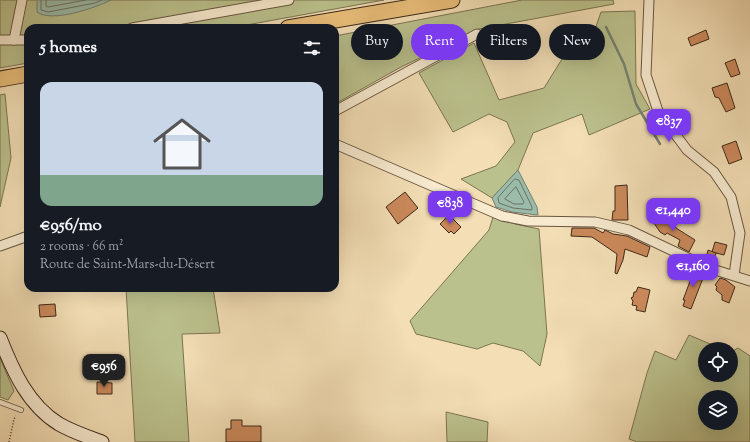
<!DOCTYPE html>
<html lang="en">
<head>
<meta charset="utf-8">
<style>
  :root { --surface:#171b24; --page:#242831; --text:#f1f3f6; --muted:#9ea1a6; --accent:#7c3aed }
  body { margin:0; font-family:"Sorts Mill Goudy",serif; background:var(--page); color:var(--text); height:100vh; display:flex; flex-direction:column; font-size:15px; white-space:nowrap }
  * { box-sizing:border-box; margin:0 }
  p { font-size:13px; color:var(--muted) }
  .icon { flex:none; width:22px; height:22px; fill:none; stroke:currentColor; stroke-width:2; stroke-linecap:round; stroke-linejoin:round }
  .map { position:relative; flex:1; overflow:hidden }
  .sheet { position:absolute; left:24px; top:24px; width:315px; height:268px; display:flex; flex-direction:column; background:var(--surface); border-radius:12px; box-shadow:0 4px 16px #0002 }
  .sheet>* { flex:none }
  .top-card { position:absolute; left:351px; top:24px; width:339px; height:36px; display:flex; gap:8px }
  .controls { position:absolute; left:698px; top:342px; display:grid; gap:8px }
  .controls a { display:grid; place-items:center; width:40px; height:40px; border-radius:50%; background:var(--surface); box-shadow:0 4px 16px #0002; font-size:20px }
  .price { position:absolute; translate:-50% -34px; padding:0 9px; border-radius:8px; background:var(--accent); color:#fff; font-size:13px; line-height:26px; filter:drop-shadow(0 1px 2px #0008) }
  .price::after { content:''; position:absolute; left:50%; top:24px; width:12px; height:9px; margin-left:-6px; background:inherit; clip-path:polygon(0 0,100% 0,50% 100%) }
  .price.current { background:#222; color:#fff }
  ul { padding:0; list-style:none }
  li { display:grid; align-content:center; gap:8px; height:212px; padding:0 16px }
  li span { display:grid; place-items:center; height:124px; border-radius:12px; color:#555 }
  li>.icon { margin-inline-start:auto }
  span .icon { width:72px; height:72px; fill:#fffc; stroke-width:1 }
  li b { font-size:17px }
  h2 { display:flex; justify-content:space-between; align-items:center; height:48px; padding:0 16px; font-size:17px }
  .tag { padding:0 14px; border-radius:18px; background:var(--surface); box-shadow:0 4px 16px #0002; font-size:14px; line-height:36px }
  .tag.current { background:var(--accent); color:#fff }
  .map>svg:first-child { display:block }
</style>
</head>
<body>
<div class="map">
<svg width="750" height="442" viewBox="0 0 750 442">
  <rect width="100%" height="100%" fill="#f3deb5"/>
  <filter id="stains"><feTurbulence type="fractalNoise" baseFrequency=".005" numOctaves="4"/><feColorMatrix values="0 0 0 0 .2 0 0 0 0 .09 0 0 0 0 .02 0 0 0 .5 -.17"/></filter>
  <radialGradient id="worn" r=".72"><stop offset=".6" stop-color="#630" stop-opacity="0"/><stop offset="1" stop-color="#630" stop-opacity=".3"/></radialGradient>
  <g fill="#bbc18d" stroke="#7c7553" fill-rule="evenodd">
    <path d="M0 0H384L230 28H28V63L0 68Z"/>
    <path d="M522 0H613L614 4 479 29 401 67 335 104V36Z"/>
    <path d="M635 11 636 84 650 109 589 135 582 114 533 133 518 170 492 198 461 179 496 166 515 142 507 122 489 114 453 132 419 73 474 43 499 100 544 88 567 51 593 35 601 12Z"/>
    <path d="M5 94 11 158 0 207V95Z"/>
    <path d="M493 217 515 224 539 229 547 334 540 366 523 351 493 343 477 349 416 334 410 321 489 230Z"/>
    <path d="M126 288H213L220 333 182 334 189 442H135Z"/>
    <path d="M689 335 722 349H705V375H731V352L738 348 750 356V442H637L629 439 647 373 655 351 676 360ZM705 397H731V423H705Z"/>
    <path d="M0 358 14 391 8 400 0 397Z"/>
    <path d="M446 412 488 422 487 442H447Z"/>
  </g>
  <g fill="#9bbcab" stroke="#758171">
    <path d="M37 0H111C95 8 52 23 37 12Z"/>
    <path d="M518 170 537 207 538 215 512 212 496 207 492 198Z"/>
  </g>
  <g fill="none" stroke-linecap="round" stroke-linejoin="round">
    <g stroke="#6c7262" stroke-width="1">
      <path d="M41 0V10L48 12 95 3 102 0"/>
      <path d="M46 0V6L48 7 86 0"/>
      <path d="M515 179 519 180 532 207V210L513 208 499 203 498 198Z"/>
      <path d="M516 187 524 202 523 204H514L505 199Z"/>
    </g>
    <path stroke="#758171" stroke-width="2.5" d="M606 27 624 64 636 104 660 144"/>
  </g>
  <g fill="#cb895b" stroke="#3d2919">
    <path d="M706 30 709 39 691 46 688 38Z"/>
    <path d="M735 59 740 74 731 77 725 63Z"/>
    <path d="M727 83 735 108 726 112 719 98 715 97 712 88Z"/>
    <path d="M736 141 742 159 729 164 722 146Z"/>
    <path d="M627 185 628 220H612L613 211H615V186Z"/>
    <path d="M405 192 418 208 398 224 386 207Z"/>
    <path d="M659 214 662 217 666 214 676 228 695 240 689 252 678 246 680 240 667 233 665 235 660 232 652 220Z"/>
    <path d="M449 215 461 227 454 234 451 231 449 233 440 224Z"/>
    <path d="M572 228H594L603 233 605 230 613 234 627 236 650 247 647 257 625 249 623 260 617 274 615 273 617 254 592 237 571 236Z"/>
    <path d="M715 242 727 245 724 255 712 252Z"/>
    <path d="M708 250 716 253 713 261 706 258Z"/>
    <path d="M695 268 705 273 691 309 683 306 685 300H683Z"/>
    <path d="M720 278 726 280 735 287 729 303 722 300V295L716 290 717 287 715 285Z"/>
    <path d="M638 287 650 290 645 312 636 310 637 306 632 305 633 301 631 298 633 297 634 292H636Z"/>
    <path d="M55 304 56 316 40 317 39 305Z"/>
    <path d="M97 382 112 383V394H97Z"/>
    <path d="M231 420H242V426H261V442H226V429H231Z"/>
  </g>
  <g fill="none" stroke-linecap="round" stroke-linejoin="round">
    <defs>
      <path id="lane" d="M0 402 21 410"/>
      <g id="street">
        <path d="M649 0 646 75 658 111 687 150 714 172 731 197 740 233 734 275"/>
        <path d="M132 28 289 0"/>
        <path d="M0 40H28"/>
        <path d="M14 40 22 0"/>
        <path d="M335 111 477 34"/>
        <path d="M335 144 502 216 528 221 595 222 629 230 709 268 750 281"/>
        <path d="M0 246 28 236"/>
      </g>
      <path id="secondary" d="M0 338C13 371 28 405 59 424 73 432 88 437 102 442"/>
      <g id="primary">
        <path d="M288 28 452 0"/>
        <path d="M0 79 28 74"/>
      </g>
    </defs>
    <use href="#lane" stroke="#6a5640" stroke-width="6"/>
    <use href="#street" stroke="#6a5640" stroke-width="11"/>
    <use href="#secondary" stroke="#3d2919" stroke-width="15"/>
    <use href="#primary" stroke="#3d2919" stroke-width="17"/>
    <path stroke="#3d2919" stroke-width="1.5" stroke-dasharray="1 2" stroke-linecap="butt" d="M9 442 14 419 16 416"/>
    <use href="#lane" stroke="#f7eacf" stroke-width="4.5"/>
    <use href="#street" stroke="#f7eacf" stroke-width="9"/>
    <use href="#secondary" stroke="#f7eacf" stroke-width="13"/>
    <use href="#primary" stroke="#eabf7a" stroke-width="15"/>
  </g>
  <rect width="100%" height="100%" filter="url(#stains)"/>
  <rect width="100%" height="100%" fill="url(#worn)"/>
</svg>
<div class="controls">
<a><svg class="icon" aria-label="locate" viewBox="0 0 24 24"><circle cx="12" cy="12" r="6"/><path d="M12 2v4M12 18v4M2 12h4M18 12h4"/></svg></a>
<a><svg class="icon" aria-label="layers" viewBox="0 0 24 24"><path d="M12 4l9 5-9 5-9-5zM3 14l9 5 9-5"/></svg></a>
</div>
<b class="price" style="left:669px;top:143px">€837</b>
<b class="price" style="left:450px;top:225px">€838</b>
<b class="price" style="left:673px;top:232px">€1,440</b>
<b class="price" style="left:693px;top:288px">€1,160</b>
<b class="price current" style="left:104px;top:388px">€956</b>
<div class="top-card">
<a class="tag">Buy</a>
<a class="tag current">Rent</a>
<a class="tag">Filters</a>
<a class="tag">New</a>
</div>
<section class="sheet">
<h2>5 homes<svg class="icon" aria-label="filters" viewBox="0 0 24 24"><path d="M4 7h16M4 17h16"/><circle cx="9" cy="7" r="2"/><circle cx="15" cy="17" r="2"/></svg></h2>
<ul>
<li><span style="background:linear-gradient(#c9d6e8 75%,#7fa58c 0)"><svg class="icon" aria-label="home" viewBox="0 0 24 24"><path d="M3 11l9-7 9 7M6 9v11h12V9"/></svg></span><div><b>€956/mo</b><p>2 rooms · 66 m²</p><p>Route de Saint-Mars-du-Désert</p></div></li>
</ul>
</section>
</div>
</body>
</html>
